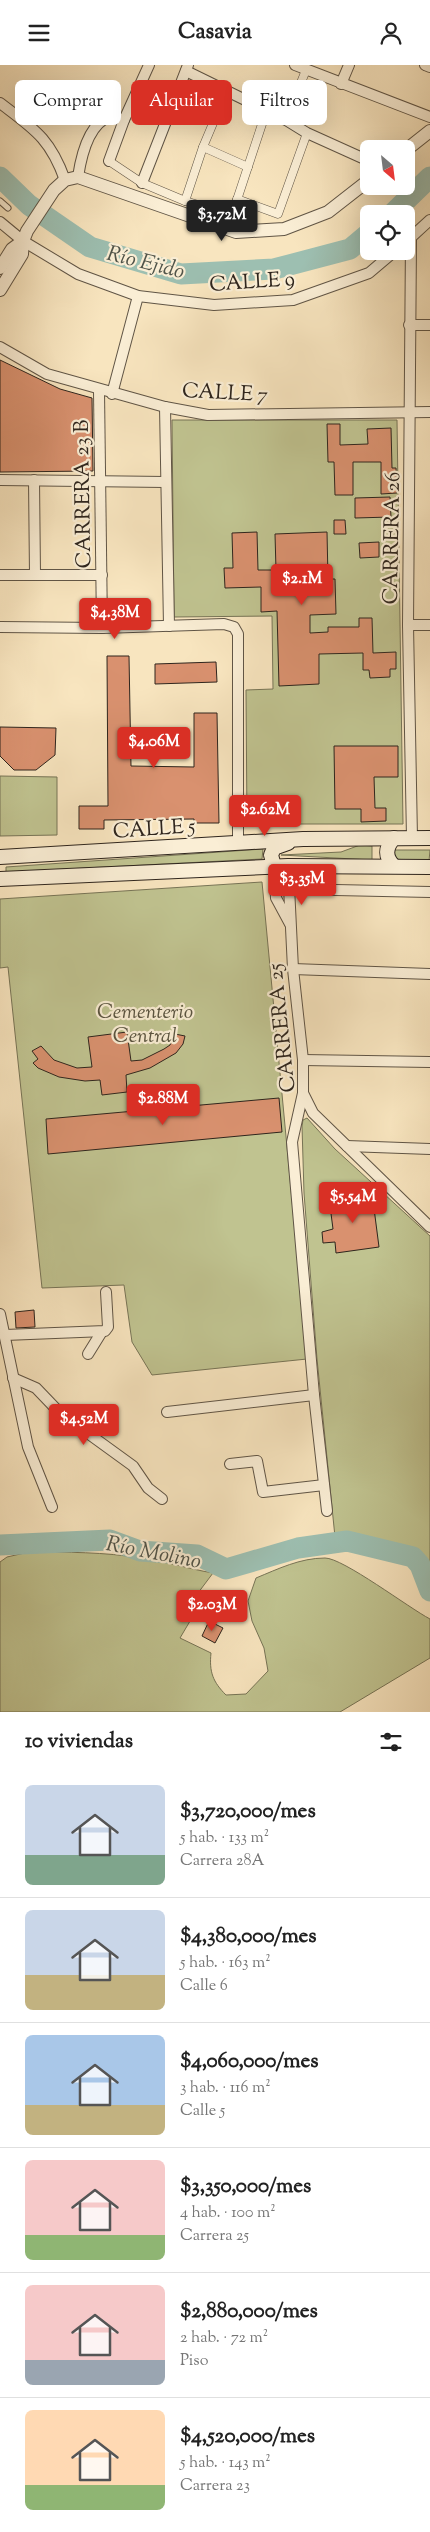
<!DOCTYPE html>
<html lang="es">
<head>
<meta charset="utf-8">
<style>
  :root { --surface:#fff; --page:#f2f2f2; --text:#222; --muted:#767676; --line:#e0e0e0; --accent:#d93025 }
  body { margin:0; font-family:"Sorts Mill Goudy",serif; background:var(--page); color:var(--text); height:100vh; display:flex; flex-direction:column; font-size:19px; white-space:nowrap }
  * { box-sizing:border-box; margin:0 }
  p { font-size:16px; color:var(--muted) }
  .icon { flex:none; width:28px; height:28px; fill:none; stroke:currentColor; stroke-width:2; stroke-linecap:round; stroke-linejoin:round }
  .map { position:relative; height:1647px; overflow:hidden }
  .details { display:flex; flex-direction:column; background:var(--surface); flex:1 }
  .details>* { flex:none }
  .guide { position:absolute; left:15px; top:15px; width:400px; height:45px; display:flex; gap:10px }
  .needle { width:32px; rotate:152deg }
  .tools { position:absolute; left:360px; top:75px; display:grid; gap:10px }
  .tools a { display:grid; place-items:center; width:55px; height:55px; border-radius:8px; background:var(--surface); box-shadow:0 5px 20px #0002; font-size:25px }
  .price { position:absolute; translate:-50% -42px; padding:0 11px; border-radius:5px; background:var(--accent); color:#fff; font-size:16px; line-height:32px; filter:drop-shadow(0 1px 2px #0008) }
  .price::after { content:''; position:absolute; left:50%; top:30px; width:15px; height:11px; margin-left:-8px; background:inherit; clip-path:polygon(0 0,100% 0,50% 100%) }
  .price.current { background:#222; color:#fff }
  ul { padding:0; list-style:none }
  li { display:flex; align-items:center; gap:15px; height:125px; padding:0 25px }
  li+li { border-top:1px solid var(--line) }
  li span { display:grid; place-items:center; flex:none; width:140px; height:100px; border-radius:8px; color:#555 }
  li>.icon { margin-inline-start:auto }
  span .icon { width:60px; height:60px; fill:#fffc; stroke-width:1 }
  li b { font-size:21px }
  h2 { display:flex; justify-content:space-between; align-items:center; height:60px; padding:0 25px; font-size:21px }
  .chip { padding:0 18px; border-radius:8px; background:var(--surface); box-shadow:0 5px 20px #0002; font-size:18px; line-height:45px }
  .chip.current { background:var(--accent); color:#fff }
  header { display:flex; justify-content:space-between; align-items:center; height:65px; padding:0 25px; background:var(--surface); font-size:22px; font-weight:700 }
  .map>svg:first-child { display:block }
</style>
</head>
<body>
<header><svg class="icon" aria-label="menu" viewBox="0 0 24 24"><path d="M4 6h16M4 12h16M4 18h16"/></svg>Casavia<svg class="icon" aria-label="person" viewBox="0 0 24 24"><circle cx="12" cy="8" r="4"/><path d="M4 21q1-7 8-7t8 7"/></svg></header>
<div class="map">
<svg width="430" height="1647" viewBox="0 0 430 1647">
  <rect width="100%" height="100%" fill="#f8e5bf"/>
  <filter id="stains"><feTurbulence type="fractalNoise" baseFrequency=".004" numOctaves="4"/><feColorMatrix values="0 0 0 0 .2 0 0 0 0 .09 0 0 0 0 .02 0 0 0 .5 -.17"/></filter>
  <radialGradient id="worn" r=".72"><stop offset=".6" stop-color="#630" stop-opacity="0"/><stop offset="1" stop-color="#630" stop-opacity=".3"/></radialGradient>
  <g fill="#c0c390" stroke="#777456">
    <path d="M172 355H397L403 759H247L246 625 273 624 272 551 174 552Z"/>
    <path d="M0 711 57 712V770L0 771Z"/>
    <path d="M360 780 372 781V795L281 790 341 787Z"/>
    <path d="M263 784 262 794 6 807V802Z"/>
    <path d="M392 785H430L429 796 392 794Z"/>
    <path d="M262 817 307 1294 152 1310 132 1277 124 1220 42 1223 8 902 0 903V834Z"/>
    <path d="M307 1053 335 1084 430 1171V1511L420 1489C392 1479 365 1473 335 1472L317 1294 304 1128 302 1061 303 1055Z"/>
    <path d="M29 1487C67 1487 104 1487 141 1493 165 1496 189 1504 213 1508L186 1544 193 1551 180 1573 211 1588C209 1607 213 1617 226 1630L246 1629 268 1606 264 1583 252 1556 248 1536 256 1513C278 1504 300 1493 325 1493 343 1493 409 1543 430 1554V1593L340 1647H0V1497L7 1492Z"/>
  </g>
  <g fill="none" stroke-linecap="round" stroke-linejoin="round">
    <g stroke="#9dbfb1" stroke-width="21">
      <path d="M0 112 29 140 90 182 181 209 274 204 350 184 369 168"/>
      <path d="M392 149 430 112"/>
      <path d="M0 1480 110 1475 140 1486 197 1490 226 1504 298 1483 347 1476 413 1492 420 1500 430 1526"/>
    </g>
  </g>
  <g fill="#d9916f" stroke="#2e251d">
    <path d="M0 295 60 324 92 333 93 406 0 407Z"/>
    <path d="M327 359H340V380L368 379 367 364 391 363 392 403H396L397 428 381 429V397H353V430H335L334 397H328Z"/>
    <path d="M390 432 391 452 355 453V433Z"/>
    <path d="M334 455H345L346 469H334Z"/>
    <path d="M257 467 258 505H276L275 469 327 467 328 514H335L336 549 310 550V568L328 567V562H359V553H372L373 588 396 587V604H390V612L370 613 369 605H363V588L319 589V619L279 621 277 546 261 547V522L225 523 224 503H233L232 468Z"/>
    <path d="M379 477V492L360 493 359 478Z"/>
    <path d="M107 591H129L131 701 194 702V648H217L219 758H194V754L104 755V764H79V741H108Z"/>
    <path d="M216 597 217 617 155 619V599Z"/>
    <path d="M0 662 56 663 55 690 36 705H14L0 691Z"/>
    <path d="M334 681H398V712H374L375 743H386V756L361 757V744H335Z"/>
    <path d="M127 967 131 996 142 995 164 984 170 980 175 969 185 971 183 979 176 988 150 1003 126 1010 127 1027 102 1030 100 1015 85 1016 59 1012 38 1003 33 998 38 994 32 986 41 981 54 995 77 1003 92 1002 88 972Z"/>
    <path d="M279 1033 282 1067 48 1089 46 1054Z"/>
    <path d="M372 1128 379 1182 336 1188 335 1177 323 1178 322 1167 333 1164 329 1133Z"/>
    <path d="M34 1245 35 1262 16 1263 15 1247Z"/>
    <path d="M209 1556 223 1563 215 1578 202 1571Z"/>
  </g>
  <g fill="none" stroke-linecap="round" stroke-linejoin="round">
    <defs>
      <path id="service" d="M0 136 8 143"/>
      <g id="pedestrian">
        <path d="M286 55 306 5"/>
        <path d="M203 82 248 102"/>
        <path d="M109 96 142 118 185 136 232 150 266 47"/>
        <path d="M237 134 278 149 307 68"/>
        <path d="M185 136 203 82 227 25"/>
      </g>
      <g id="minor">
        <path d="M295 0 430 52"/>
        <path d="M425 0 430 2"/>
        <path d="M186 6 286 55 307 68 369 96"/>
        <path d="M341 19 349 0"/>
        <path d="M0 38C34 64 50 73 65 115"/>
        <path d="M109 96 124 55 149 0"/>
        <path d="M78 112C81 92 88 59 110 51L124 55"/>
        <path d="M142 118 188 0"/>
        <path d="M0 157 23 176 78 209 138 231 214 240 293 235 369 208 395 186"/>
        <path d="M411 174 408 560 412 773"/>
        <path d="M407 176 430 155"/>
        <path d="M409 260H430"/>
        <path d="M0 282 47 309 165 342 208 350 430 347"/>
        <path d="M99 326 102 563"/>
        <path d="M112 329 138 231"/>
        <path d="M165 342 169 561"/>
        <path d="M0 415 165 417"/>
        <path d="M34 415 35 510"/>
        <path d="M0 510H102"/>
        <path d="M408 560H430"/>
        <path d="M0 562 102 563 224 559 234 562 238 569V778"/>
        <path d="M274 801 276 833 290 859"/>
        <path d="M288 801 293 904 303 995V1028L313 1048 430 1162"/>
        <path d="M288 824 430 827"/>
        <path d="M293 904 430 909"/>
        <path d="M303 995 430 997"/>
        <path d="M303 1028 292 1077 314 1330 327 1446"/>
        <path d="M347 1081 430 1084"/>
        <path d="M0 1249 28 1382 52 1442"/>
        <path d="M5 1270 105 1266 108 1262 106 1227"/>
        <path d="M88 1289 101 1268"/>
        <path d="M13 1313 36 1323 60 1348 133 1401 148 1423 162 1434"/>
        <path d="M167 1347 314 1330"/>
        <path d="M230 1399 257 1396 263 1427 324 1420"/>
      </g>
      <g id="tertiary">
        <path d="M406 85 430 66"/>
        <path d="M0 203 12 184 23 176"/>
        <path d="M0 225 22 189 23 176 27 166 54 125 65 115 78 112 236 167 284 164 328 147 369 115"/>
      </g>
      <g id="secondary">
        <path d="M394 773C385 783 385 792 394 801"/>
        <path d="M0 792 303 774 430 773"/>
        <path d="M274 801 271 790 274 783 288 778"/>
        <path d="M0 814 288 801 430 802"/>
      </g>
    </defs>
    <use href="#service" stroke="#605546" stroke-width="7"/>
    <use href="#pedestrian" stroke="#605546" stroke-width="9"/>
    <use href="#minor" stroke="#605546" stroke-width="12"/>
    <use href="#tertiary" stroke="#605546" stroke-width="14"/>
    <use href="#secondary" stroke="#2e251d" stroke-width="16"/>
    <use href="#service" stroke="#faeed5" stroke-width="5"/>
    <use href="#pedestrian" stroke="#faeed5" stroke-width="8"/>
    <use href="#minor" stroke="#faeed5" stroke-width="10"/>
    <use href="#tertiary" stroke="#faeed5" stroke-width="12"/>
    <use href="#secondary" stroke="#faeed5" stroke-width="14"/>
  </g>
  <g text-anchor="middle" stroke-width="4.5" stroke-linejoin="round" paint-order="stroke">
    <g font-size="21" fill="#2e251d" stroke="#faeed5">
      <text transform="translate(252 216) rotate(-4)" y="7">CALLE 9</text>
      <text transform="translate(225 327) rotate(3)" y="7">CALLE 7</text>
      <text transform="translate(82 429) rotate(-91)" y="7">CARRERA 23 B</text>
      <text transform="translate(391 473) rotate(-89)" y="7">CARRERA 26</text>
      <text transform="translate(154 763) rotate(-4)" y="7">CALLE 5</text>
      <text transform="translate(281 963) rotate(-96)" y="7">CARRERA 25</text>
    </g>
    <g font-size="21" font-style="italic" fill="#5a5440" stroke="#faeed5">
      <text x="145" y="953">Cementerio<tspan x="145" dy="24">Central</tspan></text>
    </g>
    <g font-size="22" font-style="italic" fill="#4f5349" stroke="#faeed5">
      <text transform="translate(146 196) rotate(14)" y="8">Río Ejido</text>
      <text transform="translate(154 1486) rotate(11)" y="8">Río Molino</text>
    </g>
  </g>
  <rect width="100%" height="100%" filter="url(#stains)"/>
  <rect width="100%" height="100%" fill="url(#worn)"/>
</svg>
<div class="tools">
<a><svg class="needle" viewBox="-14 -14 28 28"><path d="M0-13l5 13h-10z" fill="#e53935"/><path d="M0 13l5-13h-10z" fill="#767676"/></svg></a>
<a><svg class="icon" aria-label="locate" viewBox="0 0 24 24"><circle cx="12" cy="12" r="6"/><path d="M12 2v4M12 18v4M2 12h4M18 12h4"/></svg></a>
</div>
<b class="price current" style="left:222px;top:177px">$3.72M</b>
<b class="price" style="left:302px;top:541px">$2.1M</b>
<b class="price" style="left:115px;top:575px">$4.38M</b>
<b class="price" style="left:154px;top:704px">$4.06M</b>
<b class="price" style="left:265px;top:772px">$2.62M</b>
<b class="price" style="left:302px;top:841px">$3.35M</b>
<b class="price" style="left:163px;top:1061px">$2.88M</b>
<b class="price" style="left:353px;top:1159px">$5.54M</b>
<b class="price" style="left:84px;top:1381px">$4.52M</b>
<b class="price" style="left:212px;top:1567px">$2.03M</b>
<div class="guide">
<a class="chip">Comprar</a>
<a class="chip current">Alquilar</a>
<a class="chip">Filtros</a>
</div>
</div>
<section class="details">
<h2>10 viviendas<svg class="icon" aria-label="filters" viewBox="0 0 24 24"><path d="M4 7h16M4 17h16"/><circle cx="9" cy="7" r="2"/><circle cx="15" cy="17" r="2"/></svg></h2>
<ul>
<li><span style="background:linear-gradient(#c9d6e8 70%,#7fa58c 0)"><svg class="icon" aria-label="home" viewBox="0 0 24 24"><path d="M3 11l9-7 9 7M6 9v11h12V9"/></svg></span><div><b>$3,720,000/mes</b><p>5 hab. · 133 m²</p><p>Carrera 28A</p></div></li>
<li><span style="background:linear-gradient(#c9d6e8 65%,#c2b280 0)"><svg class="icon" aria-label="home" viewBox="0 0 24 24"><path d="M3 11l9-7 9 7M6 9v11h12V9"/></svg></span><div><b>$4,380,000/mes</b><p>5 hab. · 163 m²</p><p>Calle 6</p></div></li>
<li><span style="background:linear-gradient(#a9c7e8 70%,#c2b280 0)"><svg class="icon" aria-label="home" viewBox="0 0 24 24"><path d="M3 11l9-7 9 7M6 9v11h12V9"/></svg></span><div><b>$4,060,000/mes</b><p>3 hab. · 116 m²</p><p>Calle 5</p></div></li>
<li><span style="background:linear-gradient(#f6c9c9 75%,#8fb573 0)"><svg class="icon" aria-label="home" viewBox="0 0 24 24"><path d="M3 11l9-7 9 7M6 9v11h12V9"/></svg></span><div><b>$3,350,000/mes</b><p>4 hab. · 100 m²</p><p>Carrera 25</p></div></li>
<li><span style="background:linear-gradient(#f6c9c9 75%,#9aa5b1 0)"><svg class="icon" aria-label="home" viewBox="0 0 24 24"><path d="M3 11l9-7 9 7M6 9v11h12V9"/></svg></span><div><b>$2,880,000/mes</b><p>2 hab. · 72 m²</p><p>Piso</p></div></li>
<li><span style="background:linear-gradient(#ffd9b3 75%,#8fb573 0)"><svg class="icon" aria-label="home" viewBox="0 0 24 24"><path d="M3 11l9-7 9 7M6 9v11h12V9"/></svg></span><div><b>$4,520,000/mes</b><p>5 hab. · 143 m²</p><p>Carrera 23</p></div></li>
</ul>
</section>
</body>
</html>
